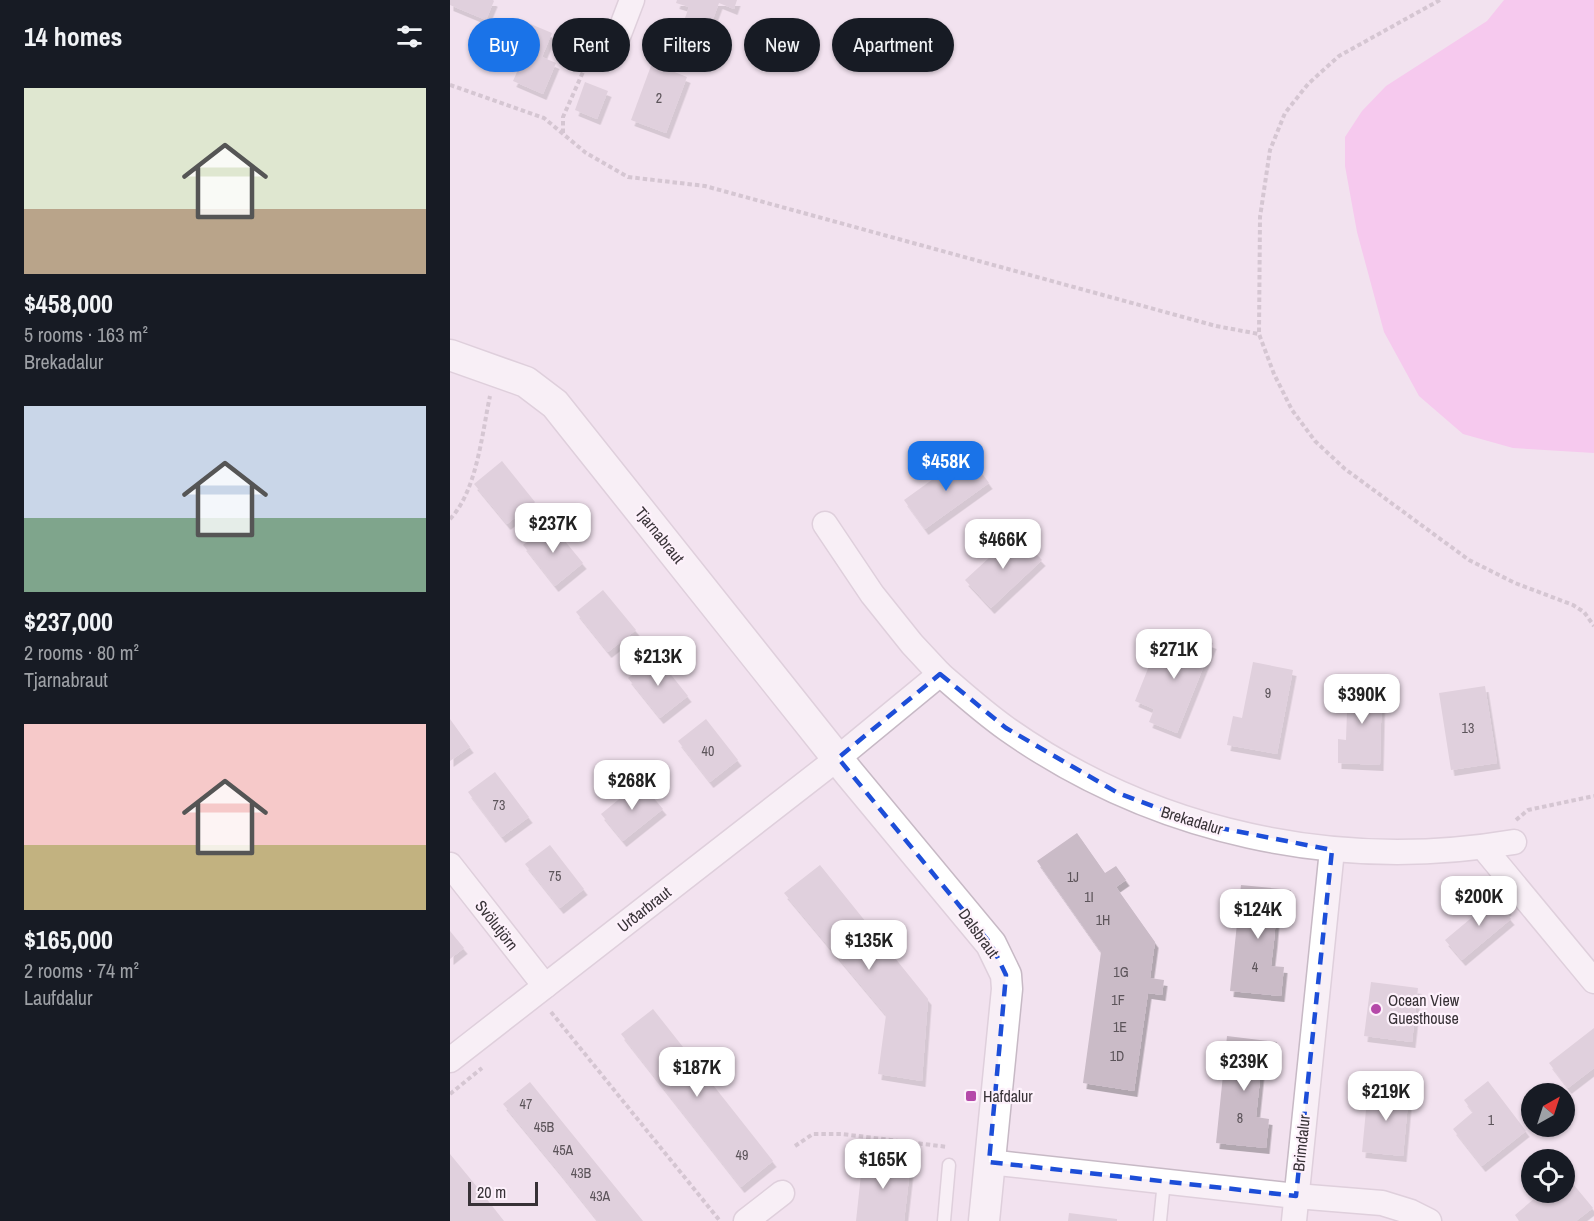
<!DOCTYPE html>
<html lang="en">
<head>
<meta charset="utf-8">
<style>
  :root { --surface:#171b24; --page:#20242c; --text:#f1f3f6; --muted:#9ea1a6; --accent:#1a73e8 }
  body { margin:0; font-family:"Archivo Narrow",sans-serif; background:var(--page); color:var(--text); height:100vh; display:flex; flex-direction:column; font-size:22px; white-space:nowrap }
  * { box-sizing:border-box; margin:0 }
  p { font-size:20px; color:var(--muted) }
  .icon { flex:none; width:33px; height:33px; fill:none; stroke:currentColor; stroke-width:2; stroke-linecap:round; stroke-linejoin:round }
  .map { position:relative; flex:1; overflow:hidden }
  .panel { display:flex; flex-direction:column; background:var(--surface); width:450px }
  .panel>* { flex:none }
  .top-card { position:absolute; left:18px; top:18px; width:570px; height:54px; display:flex; gap:12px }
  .needle { width:39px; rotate:39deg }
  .tools { position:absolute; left:1071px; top:1083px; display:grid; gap:12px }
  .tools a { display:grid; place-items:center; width:54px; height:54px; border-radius:50%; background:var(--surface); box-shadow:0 2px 4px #0004; font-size:30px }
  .scale { position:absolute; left:18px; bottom:15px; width:70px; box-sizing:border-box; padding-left:6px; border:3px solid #373136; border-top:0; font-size:16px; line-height:21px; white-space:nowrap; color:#373136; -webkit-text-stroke:4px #fdf1fb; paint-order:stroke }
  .price { position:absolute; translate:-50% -51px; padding:0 14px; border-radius:12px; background:#fff; color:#222; font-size:20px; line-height:39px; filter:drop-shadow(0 2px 3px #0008) }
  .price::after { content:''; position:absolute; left:50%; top:36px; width:18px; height:14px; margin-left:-9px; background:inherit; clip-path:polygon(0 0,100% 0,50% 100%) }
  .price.current { background:var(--accent); color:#fff }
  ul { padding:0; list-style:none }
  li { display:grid; align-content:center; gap:12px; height:318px; padding:0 24px }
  li span { display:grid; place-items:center; height:186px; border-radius:0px; color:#555 }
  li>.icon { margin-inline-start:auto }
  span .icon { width:108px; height:108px; fill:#fffc; stroke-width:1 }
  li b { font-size:26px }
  h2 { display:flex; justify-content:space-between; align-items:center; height:72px; padding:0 24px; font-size:26px }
  .tag { padding:0 21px; border-radius:27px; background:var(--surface); box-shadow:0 2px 4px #0004; font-size:21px; line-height:54px }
  .tag.current { background:var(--accent); color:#fff }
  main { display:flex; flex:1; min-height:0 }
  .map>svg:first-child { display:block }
</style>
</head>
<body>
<main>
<section class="panel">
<h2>14 homes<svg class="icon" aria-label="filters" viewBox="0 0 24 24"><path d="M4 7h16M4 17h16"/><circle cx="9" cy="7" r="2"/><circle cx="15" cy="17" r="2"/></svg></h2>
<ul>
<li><span style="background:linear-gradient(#dfe7d0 65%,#b9a48a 0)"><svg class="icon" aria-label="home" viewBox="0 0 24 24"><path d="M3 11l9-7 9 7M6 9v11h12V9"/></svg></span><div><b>$458,000</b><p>5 rooms · 163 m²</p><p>Brekadalur</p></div></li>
<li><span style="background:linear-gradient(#c9d6e8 60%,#7fa58c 0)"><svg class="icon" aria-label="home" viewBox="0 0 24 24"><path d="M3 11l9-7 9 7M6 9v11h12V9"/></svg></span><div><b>$237,000</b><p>2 rooms · 80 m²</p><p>Tjarnabraut</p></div></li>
<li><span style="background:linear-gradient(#f6c9c9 65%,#c2b280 0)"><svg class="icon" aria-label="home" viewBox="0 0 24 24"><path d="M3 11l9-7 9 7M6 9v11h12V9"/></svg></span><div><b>$165,000</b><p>2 rooms · 74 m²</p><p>Laufdalur</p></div></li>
</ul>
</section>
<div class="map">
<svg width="1144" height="1221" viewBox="0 0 1144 1221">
  <defs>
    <filter id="shadow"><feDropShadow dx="3.5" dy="6" stdDeviation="0" flood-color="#0004"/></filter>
  </defs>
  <rect width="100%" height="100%" fill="#f2e2ef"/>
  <path fill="#faabed" d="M1054 0H1144V453L1063 448 1013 434 969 396 934 332 907 232 895 166V137L912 111 936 86 1037 21Z"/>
  <g fill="#cabbc7" filter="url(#shadow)">
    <path d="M0 0H43L44 1 36 20 0 5Z"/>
    <path d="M227 0H287L284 9 269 3 253 46 228 37 239 7 226 3Z"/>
    <path d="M71 20 102 33 92 57 106 63 93 94 63 81 70 65 54 58Z"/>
    <path d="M202 63 237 77 216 133 181 120Z"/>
    <path d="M135 82 158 91 147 119 125 110Z"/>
    <path d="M518 454 539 483 475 529 454 500Z"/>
    <path d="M52 461 85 502 57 524 24 484Z"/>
    <path d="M100 523 133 563 105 586 73 545Z"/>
    <path d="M566 533 592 560 541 608 515 580Z"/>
    <path d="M153 590 186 630 158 652 126 612Z"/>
    <path d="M731 631 763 643 727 733 699 722 704 709 685 701 707 646 723 652Z"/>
    <path d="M206 656 238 696 210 718 178 678Z"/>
    <path d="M803 662 843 670 827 754 777 745 783 716 792 718Z"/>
    <path d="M898 682 932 683 930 765 888 763V739L896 740Z"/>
    <path d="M1035 686 1047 763 1001 770 989 693Z"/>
    <path d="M0 719 20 747 0 761Z"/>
    <path d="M256 719 288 760 260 782 228 741Z"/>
    <path d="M45 772 79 817 52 837 18 792Z"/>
    <path d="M190 782 213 809 173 841 151 814Z"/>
    <path d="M627 833 655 873 666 866 676 880 666 887 705 942 700 978 714 980 712 995 698 993 684 1091 633 1083 651 952 587 861Z"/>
    <path d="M100 845 134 889 110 908 75 864Z"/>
    <path d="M370 865 478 999 472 1081 428 1074 436 1015 334 893Z"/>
    <path d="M791 885 841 890 839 919 826 918 824 941 821 966 834 967 831 996 780 991Z"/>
    <path d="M1046 893 1058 909 1055 912 1061 919 1012 960 995 940 1032 909 1030 906Z"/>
    <path d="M0 931 14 948 0 959Z"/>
    <path d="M921 982 968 988 962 1042 914 1036Z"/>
    <path d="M203 1009 323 1161 291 1187 171 1034Z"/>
    <path d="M1144 1028V1068L1118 1088 1099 1063Z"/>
    <path d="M777 1036 827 1042 824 1071 811 1070 806 1117 819 1119 816 1148 766 1143Z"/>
    <path d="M1038 1081 1076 1131 1032 1166 1003 1129 1023 1112 1014 1100Z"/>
    <path d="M80 1082 136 1151 193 1221H148L109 1172 53 1104Z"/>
    <path d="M918 1089 959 1092 953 1156 912 1152Z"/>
    <path d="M0 1154 32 1193 54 1221H0Z"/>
    <path d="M413 1156 461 1161 454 1221H406Z"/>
    <path d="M1114 1173 1143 1208 1126 1221H1069L1065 1215 1092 1192H1114Z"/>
    <path d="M619 1213 667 1219V1221H618Z"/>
  </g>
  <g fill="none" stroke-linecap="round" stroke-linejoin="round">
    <defs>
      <g id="service">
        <path d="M494 1221 499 1165"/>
        <path d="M710 1221 714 1181"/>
      </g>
      <g id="minor">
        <path d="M164 47 182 0"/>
        <path d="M375 524 422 594 462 644 490 674"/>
        <path d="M1033 847 1144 981"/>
        <path d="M0 865 95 986"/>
        <path d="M0 1060 388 758 490 674C512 693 533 712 557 729 705 833 887 872 1064 842"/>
        <path d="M539 1162 846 1196 932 1203 961 1212 979 1221"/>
        <path d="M296 1221 332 1193"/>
        <path d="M844 1221 882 850"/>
      </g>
      <path id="tertiary" d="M0 355 76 382 105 404 399 773 541 944 556 975 557 989 534 1221"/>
    </defs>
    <use href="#service" stroke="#c7b9c5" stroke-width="15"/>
    <use href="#minor" stroke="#c7b9c5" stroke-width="27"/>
    <use href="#tertiary" stroke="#c7b9c5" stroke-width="33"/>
    <g stroke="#b2a5b0" stroke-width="4" stroke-dasharray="4.5 3" stroke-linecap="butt">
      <path d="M990 0 889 56 858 84 835 113 820 150 810 217 809 334 824 374 842 410 865 441 895 469 1019 560 1065 583 1123 605 1134 612 1144 626"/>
      <path d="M0 85 94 118 136 153 178 177 255 186 766 326 809 334"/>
      <path d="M113 133V117L141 54"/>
      <path d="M0 519C27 491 32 433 40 396"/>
      <path d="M1066 820 1078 810 1144 796"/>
      <path d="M101 1012 270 1221"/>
      <path d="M0 1094 32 1068"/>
      <path d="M345 1146 363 1134H392L498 1147"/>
    </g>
    <use href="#service" stroke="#fff" stroke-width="12"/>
    <use href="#minor" stroke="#fff" stroke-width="24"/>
    <use href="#tertiary" stroke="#fff" stroke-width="30"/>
  </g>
  <path d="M0 0H1144V1221H0ZM490 674 556 728 668 793 750 824 882 850 846 1196 539 1162 556 975 541 944 388 758Z" fill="#f2e2ef" fill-opacity=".55" fill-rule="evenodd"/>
  <path fill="none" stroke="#1d4ed8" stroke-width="4.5" stroke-dasharray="12 8" stroke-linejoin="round" d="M490 674 556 728 668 793 750 824 882 850 846 1196 539 1162 556 975 541 944 388 758Z"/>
  <g fill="#b549a9" stroke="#fdf1fb" stroke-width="2">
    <circle cx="926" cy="1009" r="6"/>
    <rect x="515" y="1090" width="12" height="12" rx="3"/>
  </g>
  <g text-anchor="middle" stroke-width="4.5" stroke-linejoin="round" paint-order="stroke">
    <g font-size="14" fill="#5c545a">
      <text x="209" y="103">2</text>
      <text x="818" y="698">9</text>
      <text x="1018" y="733">13</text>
      <text x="258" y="756">40</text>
      <text x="49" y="810">73</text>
      <text x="105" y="881">75</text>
      <text x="623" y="882">1J</text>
      <text x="639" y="902">1I</text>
      <text x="653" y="925">1H</text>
      <text x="805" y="972">4</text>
      <text x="671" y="977">1G</text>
      <text x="668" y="1005">1F</text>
      <text x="670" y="1032">1E</text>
      <text x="667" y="1061">1D</text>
      <text x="76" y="1109">47</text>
      <text x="790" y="1123">8</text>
      <text x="1041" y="1125">1</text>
      <text x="94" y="1132">45B</text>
      <text x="113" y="1155">45A</text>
      <text x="292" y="1160">49</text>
      <text x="131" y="1178">43B</text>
      <text x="150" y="1201">43A</text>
    </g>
    <g font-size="16" fill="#373136" stroke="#fdf1fb">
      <text transform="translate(210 535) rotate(51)" y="6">Tjarnabraut</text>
      <text transform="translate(742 820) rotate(17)" y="6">Brekadalur</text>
      <text transform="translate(194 909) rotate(-38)" y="6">Urðarbraut</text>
      <text transform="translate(47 925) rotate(52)" y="6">Svölutjörn</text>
      <text transform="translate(529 933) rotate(54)" y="6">Dalsbraut</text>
      <text transform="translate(851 1143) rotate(-84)" y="6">Brimdalur</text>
    </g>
    <g font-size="16" fill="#373136" stroke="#fdf1fb" text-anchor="start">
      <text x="938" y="1006">Ocean View<tspan x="938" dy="18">Guesthouse</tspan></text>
      <text x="533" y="1102">Hafdalur</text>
    </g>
  </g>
</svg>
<div class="tools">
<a><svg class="needle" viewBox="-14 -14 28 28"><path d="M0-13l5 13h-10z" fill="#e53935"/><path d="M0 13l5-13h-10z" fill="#9ea1a6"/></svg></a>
<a><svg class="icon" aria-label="locate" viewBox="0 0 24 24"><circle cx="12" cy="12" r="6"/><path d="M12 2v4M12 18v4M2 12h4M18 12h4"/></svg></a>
</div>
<div class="scale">20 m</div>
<b class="price current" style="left:496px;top:492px">$458K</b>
<b class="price" style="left:103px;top:554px">$237K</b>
<b class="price" style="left:553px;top:570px">$466K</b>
<b class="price" style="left:724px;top:680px">$271K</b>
<b class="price" style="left:208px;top:687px">$213K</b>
<b class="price" style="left:912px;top:725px">$390K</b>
<b class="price" style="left:182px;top:811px">$268K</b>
<b class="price" style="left:1029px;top:927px">$200K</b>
<b class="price" style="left:808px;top:940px">$124K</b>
<b class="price" style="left:419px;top:971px">$135K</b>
<b class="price" style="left:794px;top:1092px">$239K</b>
<b class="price" style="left:247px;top:1098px">$187K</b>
<b class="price" style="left:936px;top:1122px">$219K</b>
<b class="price" style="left:433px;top:1190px">$165K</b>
<div class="top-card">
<a class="tag current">Buy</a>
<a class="tag">Rent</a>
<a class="tag">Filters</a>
<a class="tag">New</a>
<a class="tag">Apartment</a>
</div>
</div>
</main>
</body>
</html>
